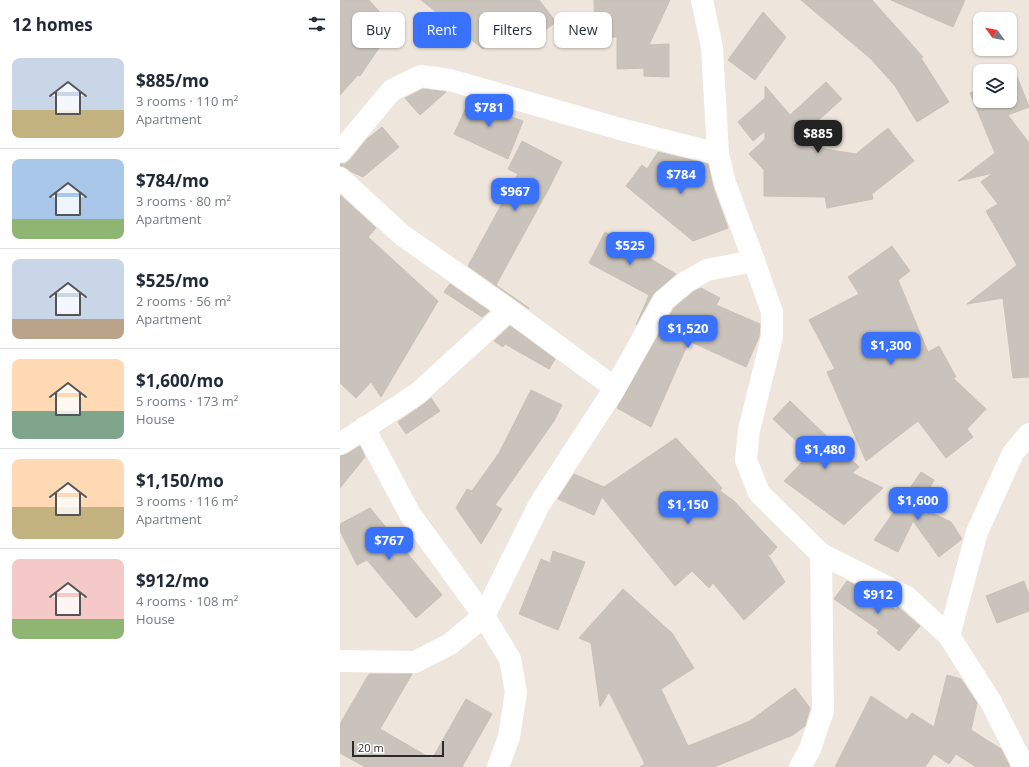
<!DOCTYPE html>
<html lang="en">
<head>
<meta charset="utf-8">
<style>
  :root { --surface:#fff; --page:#f2f2f3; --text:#1f2937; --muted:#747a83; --line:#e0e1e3; --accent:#3872ff }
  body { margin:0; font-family:"Open Sans",sans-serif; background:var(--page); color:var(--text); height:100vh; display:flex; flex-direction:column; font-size:15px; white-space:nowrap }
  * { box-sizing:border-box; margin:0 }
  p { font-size:13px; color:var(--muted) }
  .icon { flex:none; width:22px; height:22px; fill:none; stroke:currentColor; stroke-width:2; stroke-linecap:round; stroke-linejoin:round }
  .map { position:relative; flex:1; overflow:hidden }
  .sheet { display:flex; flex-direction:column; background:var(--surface); width:340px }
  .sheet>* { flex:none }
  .banner { position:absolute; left:12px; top:12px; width:380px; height:36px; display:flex; gap:8px }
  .needle { width:26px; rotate:303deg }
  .fabs { position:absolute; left:633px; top:12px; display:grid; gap:8px }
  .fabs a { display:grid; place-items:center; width:44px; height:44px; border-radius:8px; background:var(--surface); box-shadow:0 1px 3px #0004; font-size:20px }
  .scale { position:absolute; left:12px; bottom:10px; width:92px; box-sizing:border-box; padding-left:4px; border:2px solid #2b2b2b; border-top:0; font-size:11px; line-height:14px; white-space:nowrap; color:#2b2b2b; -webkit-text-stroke:3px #fff; paint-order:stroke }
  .price { position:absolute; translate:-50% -34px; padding:0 9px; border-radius:8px; background:var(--accent); color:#fff; font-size:13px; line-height:26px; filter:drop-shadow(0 1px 2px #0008) }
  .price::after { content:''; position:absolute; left:50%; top:24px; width:12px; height:9px; margin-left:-6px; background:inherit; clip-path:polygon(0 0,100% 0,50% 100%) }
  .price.current { background:#222; color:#fff }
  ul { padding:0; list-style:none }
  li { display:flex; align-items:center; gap:12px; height:100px; padding:0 12px }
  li+li { border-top:1px solid var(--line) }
  li span { display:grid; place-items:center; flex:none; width:112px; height:80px; border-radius:8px; color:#555 }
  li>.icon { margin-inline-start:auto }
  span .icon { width:48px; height:48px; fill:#fffc; stroke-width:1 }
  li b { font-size:17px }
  h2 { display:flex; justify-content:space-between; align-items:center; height:48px; padding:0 12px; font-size:17px }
  .pill { padding:0 14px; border-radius:8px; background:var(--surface); box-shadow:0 1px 3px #0004; font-size:14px; line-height:36px }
  .pill.current { background:var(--accent); color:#fff }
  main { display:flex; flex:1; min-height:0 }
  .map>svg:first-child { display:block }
</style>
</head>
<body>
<main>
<section class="sheet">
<h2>12 homes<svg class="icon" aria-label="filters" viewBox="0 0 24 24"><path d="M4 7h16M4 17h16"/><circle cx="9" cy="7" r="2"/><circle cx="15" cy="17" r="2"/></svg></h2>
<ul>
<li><span style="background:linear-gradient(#c9d6e8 65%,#c2b280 0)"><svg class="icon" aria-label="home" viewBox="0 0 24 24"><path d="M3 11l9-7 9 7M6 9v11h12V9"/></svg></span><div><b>$885/mo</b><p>3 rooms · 110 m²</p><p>Apartment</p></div></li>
<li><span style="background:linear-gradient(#a9c7e8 75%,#8fb573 0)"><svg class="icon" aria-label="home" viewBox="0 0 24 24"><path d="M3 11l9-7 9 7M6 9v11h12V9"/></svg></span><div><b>$784/mo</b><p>3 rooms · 80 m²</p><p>Apartment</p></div></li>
<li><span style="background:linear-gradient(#c9d6e8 75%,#b9a48a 0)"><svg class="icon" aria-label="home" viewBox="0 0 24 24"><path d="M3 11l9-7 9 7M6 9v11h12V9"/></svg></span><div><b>$525/mo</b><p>2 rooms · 56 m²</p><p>Apartment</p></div></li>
<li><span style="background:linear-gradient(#ffd9b3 65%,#7fa58c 0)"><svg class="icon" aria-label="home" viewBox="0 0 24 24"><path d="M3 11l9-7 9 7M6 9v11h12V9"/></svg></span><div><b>$1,600/mo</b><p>5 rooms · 173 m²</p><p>House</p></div></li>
<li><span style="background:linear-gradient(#ffd9b3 60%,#c2b280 0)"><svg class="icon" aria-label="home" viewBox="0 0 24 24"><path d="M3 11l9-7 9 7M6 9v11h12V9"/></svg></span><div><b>$1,150/mo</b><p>3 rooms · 116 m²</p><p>Apartment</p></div></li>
<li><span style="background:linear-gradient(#f6c9c9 75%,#8fb573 0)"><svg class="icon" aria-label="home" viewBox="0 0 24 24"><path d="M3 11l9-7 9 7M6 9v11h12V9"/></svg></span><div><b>$912/mo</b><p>4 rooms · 108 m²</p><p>House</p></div></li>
</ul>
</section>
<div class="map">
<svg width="689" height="767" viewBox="0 0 689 767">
  <rect width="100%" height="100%" fill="#eee5dc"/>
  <g fill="#c9c3bb" stroke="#cac0b6">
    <path d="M0 0H29L53 27 20 76 18 75 0 95Z"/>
    <path d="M81 0H199L216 22 187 44 168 18 143 49Z"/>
    <path d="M254 0H330L309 45 329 44V77L304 76V68L277 69V37H255Z"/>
    <path d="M461 0H532L583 57 581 58 609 102 577 122 555 86 531 59Z"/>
    <path d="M551 0H625L613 27Z"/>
    <path d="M423 12 446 37 415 80 388 60Z"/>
    <path d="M676 74 689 107 668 115 689 143V377L673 378 663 298 627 304 677 265 646 211 658 204 641 182 653 173 618 181 655 153 630 93 640 89V101H670V76Z"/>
    <path d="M486 82 502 99 452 144 516 154 548 128 574 161 532 194 533 199 487 208 485 197 424 196V170L409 154 425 139V131L413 141 398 122 425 98V86L450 115Z"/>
    <path d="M83 89 106 92 80 115 65 98Z"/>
    <path d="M130 99 149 104 160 109 159 112 183 121 168 159 114 134Z"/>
    <path d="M42 127 59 147 23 177 12 172 3 166H0V164H5L10 160 27 139Z"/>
    <path d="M182 141 222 162 208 190 156 285 189 308V309L128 266 178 174 168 169Z"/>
    <path d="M318 152 368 164 373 187 388 228 353 241 286 186 302 165 307 169Z"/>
    <path d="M0 195 36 228 28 237 98 301 41 397 31 382 16 398 0 383Z"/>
    <path d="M265 232 312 257 309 258 336 274 313 294 296 325 309 295 249 263Z"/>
    <path d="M552 246 570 271 558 280 588 352 599 346 616 377 613 378 646 409 627 429 633 437 606 458 578 421 526 461 487 372 495 369 469 320 519 294 508 277Z"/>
    <path d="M110 284 149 311 142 317 104 292Z"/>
    <path d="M361 288 380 298 376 305 420 324 419 337 406 367 349 341 311 427 277 408 334 308 353 292Z"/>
    <path d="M170 326 215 359 209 369 165 344 163 347 154 341Z"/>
    <path d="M191 390 222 405 214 421 155 505 162 509 141 544 116 508 127 489 132 491 159 453Z"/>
    <path d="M91 398 100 411 66 434 58 422 84 404Z"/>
    <path d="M450 401 519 467 512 473 543 488 504 525 444 481 470 454 433 419Z"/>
    <path d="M336 438 382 488 380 491 394 501 437 547 430 555 426 552 445 582 404 620 373 583 369 588 352 571 335 586 262 497 254 515 218 499 234 474 264 487Z"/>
    <path d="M20 446 25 457 0 488V456L7 454Z"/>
    <path d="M581 472 594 480 580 507 611 522 622 539 599 557 573 521 558 552 534 540 560 503 552 493 563 498Z"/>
    <path d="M30 508 102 595 76 618 27 560 17 565 0 531V524Z"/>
    <path d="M213 551 245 562 218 630 179 614 201 559 210 563Z"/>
    <path d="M507 581 533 594 556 610 558 607 580 626 559 651 537 633 539 630 494 599Z"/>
    <path d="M684 581 689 595V611L657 623 646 596Z"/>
    <path d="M283 589 332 633 354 668 321 689 348 746 410 721 455 688 470 708 465 726 453 735 374 767H300L305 764 269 692 260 707 251 643 239 638Z"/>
    <path d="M29 674H72L40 729 92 759 126 699 152 714 122 767H25L0 753V724Z"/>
    <path d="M607 675 621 679 637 703 631 730 661 749 670 767H636L616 754 609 764 594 754 585 767H495L531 696 567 720 572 713 594 727Z"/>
  </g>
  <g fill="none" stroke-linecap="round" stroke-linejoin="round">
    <g stroke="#fff" stroke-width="22">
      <path d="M362 0 372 47 378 154 385 183 414 261 432 312V337L409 430 406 460 419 493 481 554 567 597 609 636 651 702 684 767"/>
      <path d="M0 152 52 90 81 76 110 80 280 129 378 154"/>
      <path d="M0 178 62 235 169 310 275 388"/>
      <path d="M24 428 70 514 144 616 170 659 176 692 169 737 158 767"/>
      <path d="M0 444 77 394 169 310"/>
      <path d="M609 636 637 532 673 453 689 434"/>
      <path d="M0 661 75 662 110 644 144 616 199 505 275 388 324 300 346 282 367 270 414 261"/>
      <path d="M460 767 470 749 483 711 481 554"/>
    </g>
  </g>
</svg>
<div class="fabs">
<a><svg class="needle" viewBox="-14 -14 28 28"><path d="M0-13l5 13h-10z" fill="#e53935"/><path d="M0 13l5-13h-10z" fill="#747a83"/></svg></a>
<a><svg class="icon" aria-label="layers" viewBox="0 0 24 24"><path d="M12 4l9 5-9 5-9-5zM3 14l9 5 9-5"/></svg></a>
</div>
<div class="scale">20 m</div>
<b class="price" style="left:149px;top:128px">$781</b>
<b class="price current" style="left:478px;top:154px">$885</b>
<b class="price" style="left:341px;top:195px">$784</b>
<b class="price" style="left:175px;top:212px">$967</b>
<b class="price" style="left:290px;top:266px">$525</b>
<b class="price" style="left:348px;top:349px">$1,520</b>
<b class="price" style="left:551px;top:366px">$1,300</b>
<b class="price" style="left:485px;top:470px">$1,480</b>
<b class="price" style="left:578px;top:521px">$1,600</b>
<b class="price" style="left:348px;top:525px">$1,150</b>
<b class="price" style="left:49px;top:561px">$767</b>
<b class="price" style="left:538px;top:615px">$912</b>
<div class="banner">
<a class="pill">Buy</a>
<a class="pill current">Rent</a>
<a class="pill">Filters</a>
<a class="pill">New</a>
</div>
</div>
</main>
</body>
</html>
